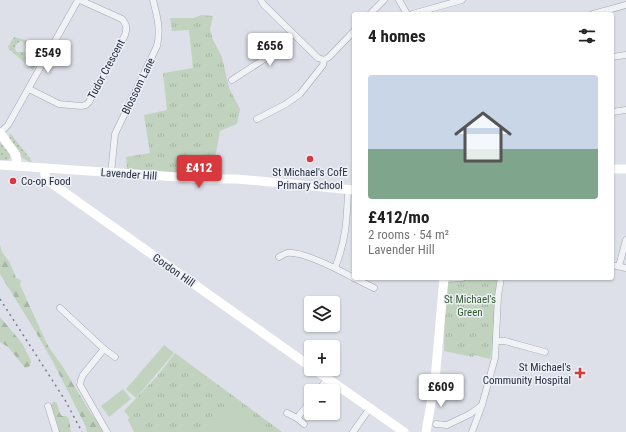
<!DOCTYPE html>
<html lang="en">
<head>
<meta charset="utf-8">
<style>
  :root { --surface:#fff; --page:#f6f6f6; --text:#222; --muted:#767676; --accent:#d7393e }
  body { margin:0; font-family:"Roboto Condensed",sans-serif; background:var(--page); color:var(--text); height:100vh; display:flex; flex-direction:column; font-size:15px; white-space:nowrap }
  * { box-sizing:border-box; margin:0 }
  p { font-size:13px; color:var(--muted) }
  .icon { flex:none; width:22px; height:22px; fill:none; stroke:currentColor; stroke-width:2; stroke-linecap:round; stroke-linejoin:round }
  .map { position:relative; flex:1; overflow:hidden }
  .side { position:absolute; left:352px; top:12px; width:262px; height:268px; display:flex; flex-direction:column; background:var(--surface); border-radius:4px; box-shadow:0 1px 3px #0004 }
  .side>* { flex:none }
  .controls { position:absolute; left:304px; top:296px; display:grid; gap:8px }
  .controls a { display:grid; place-items:center; width:36px; height:36px; border-radius:4px; background:var(--surface); box-shadow:0 1px 3px #0004; font-size:20px }
  .price { position:absolute; translate:-50% -34px; padding:0 9px; border-radius:4px; background:#fff; color:#222; font-size:13px; line-height:26px; filter:drop-shadow(0 1px 2px #0008) }
  .price::after { content:''; position:absolute; left:50%; top:24px; width:12px; height:9px; margin-left:-6px; background:inherit; clip-path:polygon(0 0,100% 0,50% 100%) }
  .price.active { background:var(--accent); color:#fff }
  ul { padding:0; list-style:none }
  li { display:grid; align-content:center; gap:8px; height:212px; padding:0 16px }
  li span { display:grid; place-items:center; height:124px; border-radius:4px; color:#555 }
  li>.icon { margin-inline-start:auto }
  span .icon { width:72px; height:72px; fill:#fffc; stroke-width:1 }
  li b { font-size:17px }
  h2 { display:flex; justify-content:space-between; align-items:center; height:48px; padding:0 16px; font-size:17px }
  .map>svg:first-child { display:block }
</style>
</head>
<body>
<div class="map">
<svg width="626" height="432" viewBox="0 0 626 432">
  <defs>
    <pattern id="grass-dots" width="8" height="8" patternUnits="userSpaceOnUse"><rect width="8" height="8" fill="#c1d3be"/><path d="M2 2h.1M6 6h.1" fill="none" stroke="#a6b5a4" stroke-width="1.8" stroke-linecap="round"/></pattern>
    <pattern id="forest-firs" width="22" height="20" patternUnits="userSpaceOnUse"><rect width="22" height="20" fill="#c1d3be"/><path d="M5 1l3.5 6h-7zM16 11l3.5 6h-7z" fill="#a6b5a4"/></pattern>
    <pattern id="park-tufts" width="24" height="20" patternUnits="userSpaceOnUse"><rect width="24" height="20" fill="#c1d3be"/><path d="M3 7l-1-3M5 7V3M7 7l1-3M15 17l-1-3M17 17v-4M19 17l1-3" fill="none" stroke="#a6b5a4"/></pattern>
  </defs>
  <rect width="100%" height="100%" fill="#dde0e8"/>
  <g fill="url(#grass-dots)">
    <path d="M14 37 48 46 42 56 26 48 22 41C17 42 15 45 15 50L17 52H24L38 59V61L33 70 9 49 8 47Z"/>
    <path d="M10 133 32 161 31 162C21 160 15 149 9 140Z"/>
    <path d="M0 142 10 154V158L8 160H0Z"/>
  </g>
  <g fill="url(#forest-firs)">
    <path d="M0 245 2 252 10 263 16 278 21 280 20 285 48 346 63 367 90 412 105 432H87L86 427 53 362 34 329 0 274Z"/>
    <path d="M0 317 22 343 31 361 30 366 25 368 8 347 0 342Z"/>
    <path d="M53 402H56C59 406 58 412 62 416H66L69 419 71 432H57L49 407Z"/>
  </g>
  <g fill="url(#park-tufts)">
    <path d="M201 15 213 16 210 29 213 40 222 57 229 88 240 109 237 124 220 131 212 175 127 169 126 157 150 153 144 115 167 110 163 73 193 68 189 30 172 31 170 18H194Z"/>
    <path d="M445 278H498L494 339 490 359 474 355 473 357 444 351Z"/>
    <path d="M175 353 282 432H134L128 420 129 417 124 411 158 375Z"/>
  </g>
  <g fill="#c1d3be">
    <path d="M164 345 174 353 136 398 126 389Z"/>
    <path d="M123 389 131 399 109 417 101 406Z"/>
    <path d="M232 401 266 425 261 432H210Z"/>
  </g>
  <g fill="none" stroke-linecap="round" stroke-linejoin="round">
    <defs>
      <g id="street">
        <path d="M261 0 263 4 318 58 324 60"/>
        <path d="M399 0 407 14"/>
        <path d="M370 14 384 0"/>
        <path d="M412 14 462 0"/>
        <path d="M593 14 626 5"/>
        <path d="M612 57 626 55"/>
        <path d="M232 80 269 56 293 34"/>
        <path d="M29 89 59 104 81 106 86 105 89 102 125 35C127 28 127 25 122 19L80 0"/>
        <path d="M612 112 626 110"/>
        <path d="M257 119 286 104 300 94 323 65 324 60 329 57 354 31"/>
        <path d="M0 133 8 125 78 0"/>
        <path d="M111 173 115 134 157 46C161 29 157 16 153 0"/>
        <path d="M279 257C281 256 284 254 287 253 303 251 339 270 354 278"/>
        <path d="M612 265 626 268"/>
        <path d="M619 266 626 240"/>
        <path d="M335 268C346 240 347 220 348 190"/>
        <path d="M354 278 374 288"/>
        <path d="M444 279 462 278"/>
        <path d="M60 308 104 349 83 375 81 380 80 385 107 432"/>
        <path d="M496 341H505L545 352"/>
        <path d="M104 349 115 357"/>
        <path d="M318 391 327 379"/>
        <path d="M48 406 56 432"/>
        <path d="M287 413 297 418 304 424"/>
        <path d="M297 418 311 401"/>
        <path d="M436 424 447 425 470 414 481 406"/>
        <path d="M353 432 370 408"/>
        <path d="M472 432 482 405 495 358 498 296 501 278"/>
      </g>
    </defs>
    <use href="#street" stroke="#a2a6b2" stroke-width="7"/>
    <use href="#street" stroke="#f0f2f6" stroke-width="6"/>
    <g stroke="#fff" stroke-width="9">
      <path d="M0 133 16 155 17 166"/>
      <path d="M0 165 207 179H237L354 190"/>
      <path d="M45 168V175L47 180 311 367"/>
      <path d="M612 169H626"/>
      <path d="M314 369 404 432"/>
      <path d="M426 432 435 380 444 278"/>
    </g>
    <path stroke="#767d93" stroke-width="1.5" stroke-dasharray="2 4" stroke-linecap="butt" d="M0 299 65 400 82 432"/>
  </g>
  <g fill="#d7393e" stroke="#edf0f6" stroke-width="1.5">
    <circle cx="310" cy="159" r="4"/>
    <circle cx="13" cy="181" r="4"/>
    <path d="M578 367h4v4h4v4h-4v4h-4v-4h-4v-4h4z"/>
  </g>
  <g text-anchor="middle" stroke-width="3" stroke-linejoin="round" paint-order="stroke">
    <g font-size="11" fill="#262c40" stroke="#edf0f6">
      <text transform="translate(106 69) rotate(-62)" y="4">Tudor Crescent</text>
      <text transform="translate(138 86) rotate(-64)" y="4">Blossom Lane</text>
      <text transform="translate(129 174) rotate(4)" y="4">Lavender Hill</text>
      <text transform="translate(174 270) rotate(35)" y="4">Gordon Hill</text>
    </g>
    <g font-size="11" fill="#262c40" stroke="#edf0f6">
      <text x="310" y="176">St Michael's CofE<tspan x="310" dy="13">Primary School</tspan></text>
      <text x="21" y="185" text-anchor="start">Co-op Food</text>
      <text x="571" y="371" text-anchor="end">St Michael's<tspan x="571" dy="13">Community Hospital</tspan></text>
    </g>
    <g font-size="11" fill="#355d32" stroke="#edf0f6">
      <text x="470" y="303">St Michael's<tspan x="470" dy="13">Green</tspan></text>
    </g>
  </g>
</svg>
<div class="controls">
<a><svg class="icon" aria-label="layers" viewBox="0 0 24 24"><path d="M12 4l9 5-9 5-9-5zM3 14l9 5 9-5"/></svg></a>
<a>+</a>
<a>−</a>
</div>
<b class="price" style="left:270px;top:67px">£656</b>
<b class="price" style="left:48px;top:74px">£549</b>
<b class="price active" style="left:199px;top:189px">£412</b>
<b class="price" style="left:441px;top:408px">£609</b>
<section class="side">
<h2>4 homes<svg class="icon" aria-label="filters" viewBox="0 0 24 24"><path d="M4 7h16M4 17h16"/><circle cx="9" cy="7" r="2"/><circle cx="15" cy="17" r="2"/></svg></h2>
<ul>
<li><span style="background:linear-gradient(#c9d6e8 60%,#7fa58c 0)"><svg class="icon" aria-label="home" viewBox="0 0 24 24"><path d="M3 11l9-7 9 7M6 9v11h12V9"/></svg></span><div><b>£412/mo</b><p>2 rooms · 54 m²</p><p>Lavender Hill</p></div></li>
</ul>
</section>
</div>
</body>
</html>
